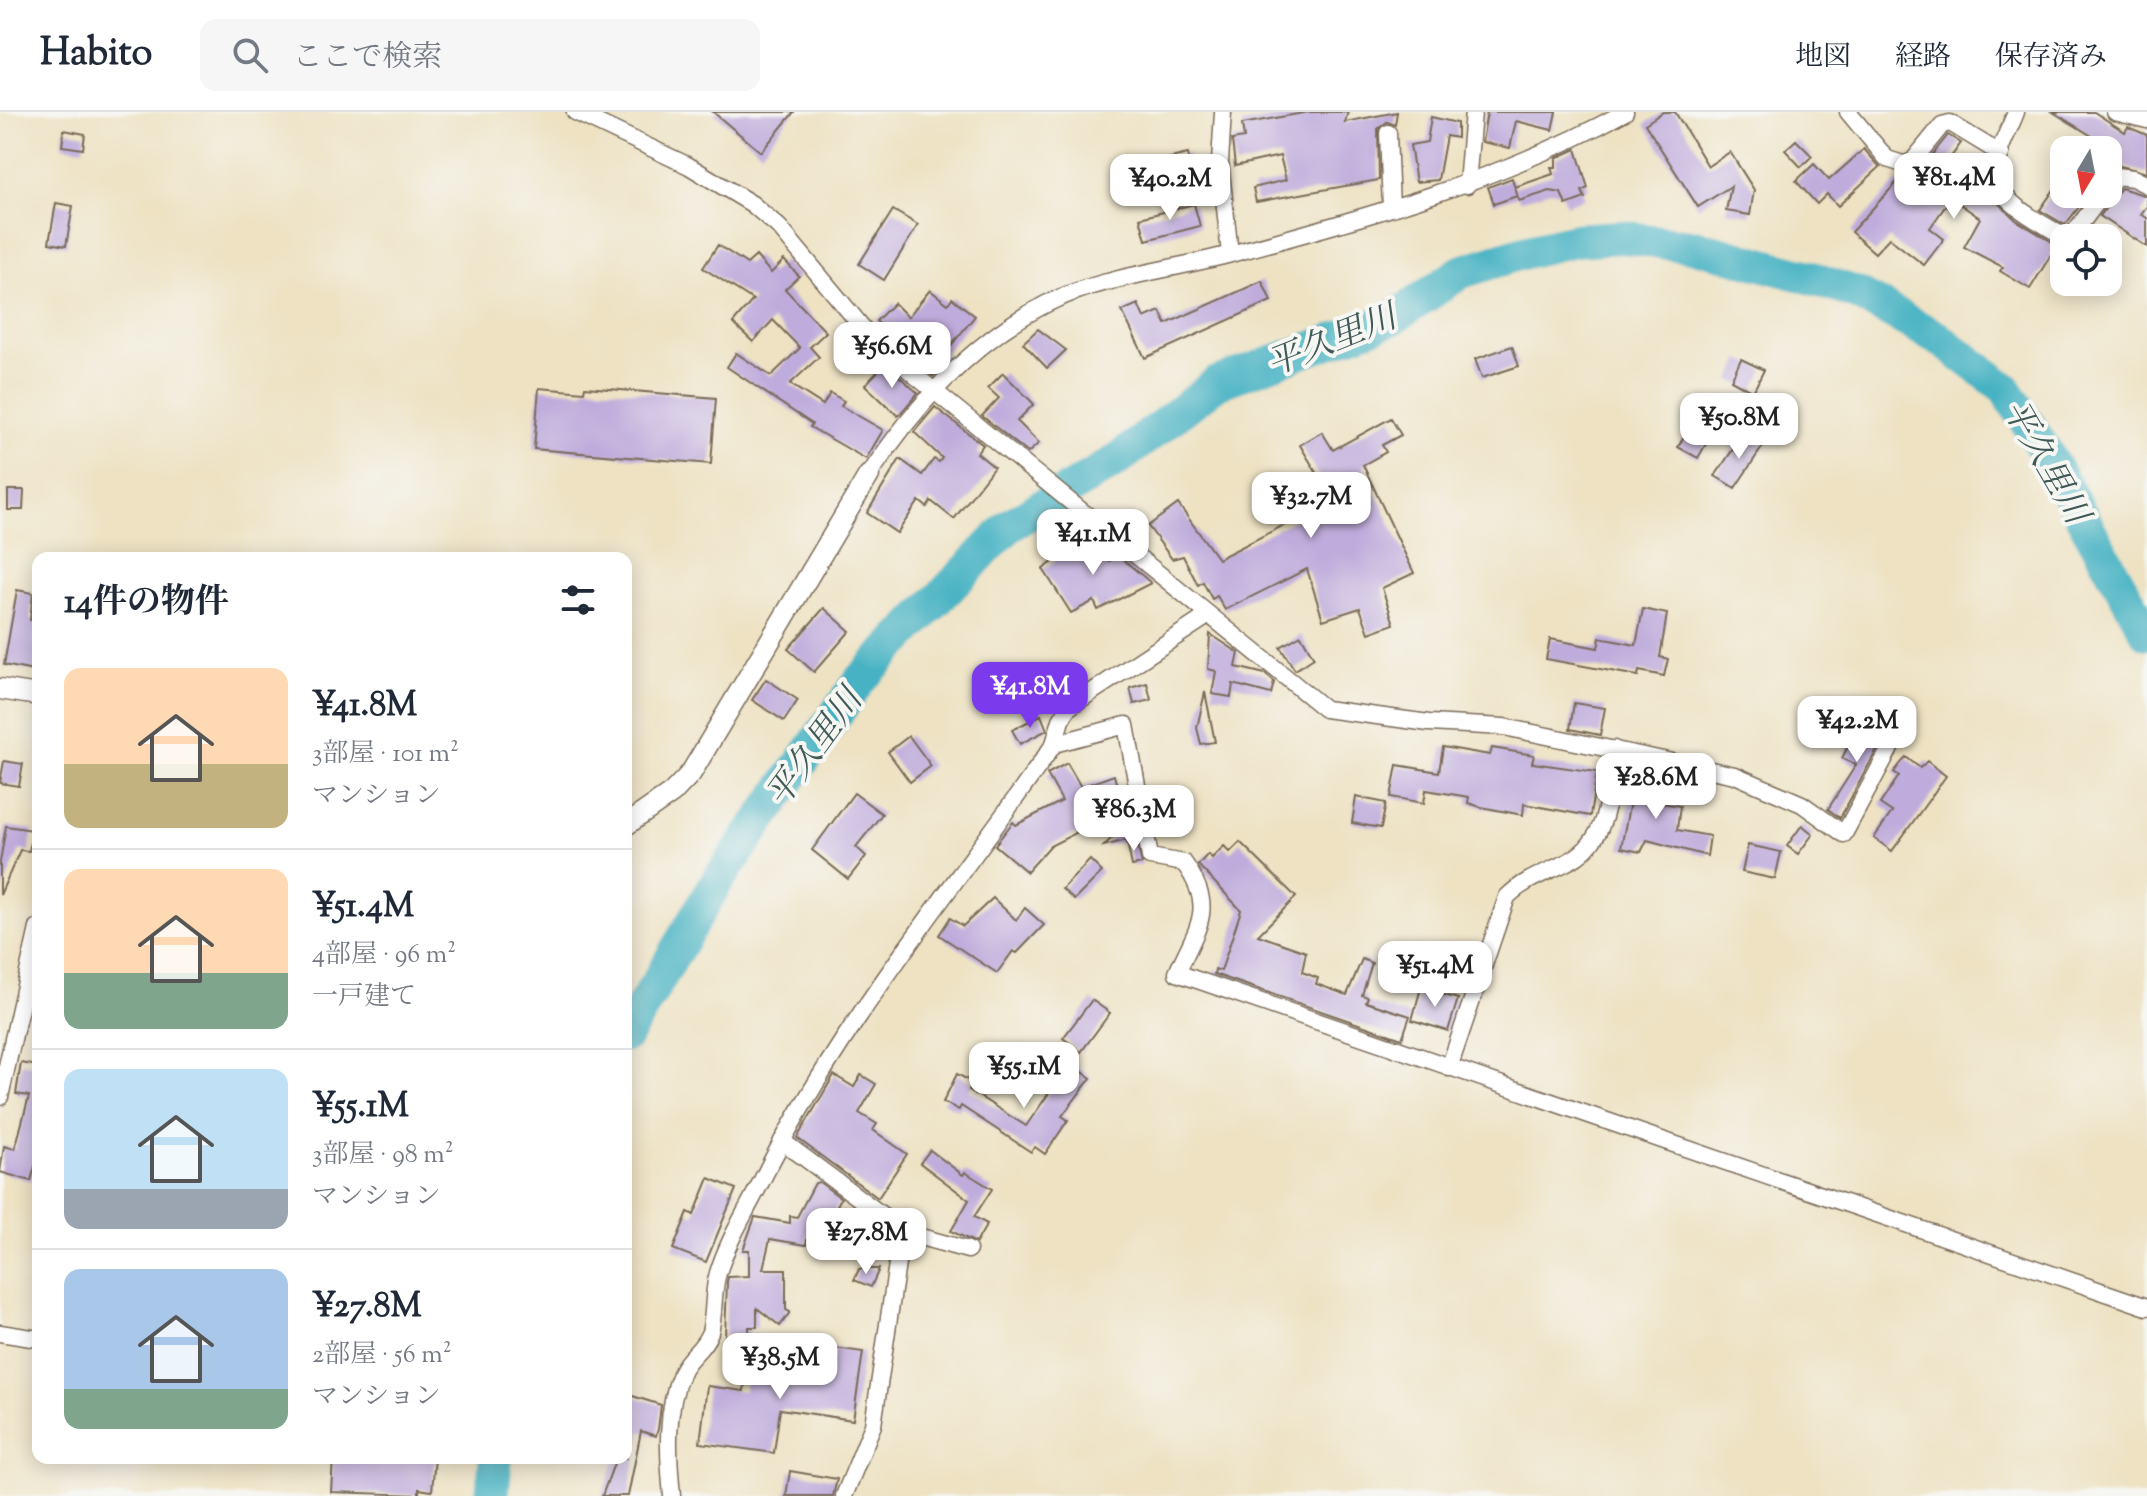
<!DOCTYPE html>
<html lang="ja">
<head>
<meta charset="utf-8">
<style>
  :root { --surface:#fff; --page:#f6f6f7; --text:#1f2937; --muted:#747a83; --line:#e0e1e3; --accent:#7c3aed }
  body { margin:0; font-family:"Sorts Mill Goudy","Noto Serif JP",serif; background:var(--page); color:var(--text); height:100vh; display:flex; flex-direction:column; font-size:30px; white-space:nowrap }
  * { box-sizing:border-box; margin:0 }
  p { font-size:26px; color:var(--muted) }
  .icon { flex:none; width:44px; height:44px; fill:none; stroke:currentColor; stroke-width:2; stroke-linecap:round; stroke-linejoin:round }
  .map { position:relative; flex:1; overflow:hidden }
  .details { position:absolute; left:32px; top:440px; width:600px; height:912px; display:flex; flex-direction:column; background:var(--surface); border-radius:16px; box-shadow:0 4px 20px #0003 }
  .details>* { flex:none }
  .needle { width:52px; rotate:190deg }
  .fabs { position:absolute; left:2050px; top:24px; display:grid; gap:16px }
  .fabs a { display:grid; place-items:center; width:72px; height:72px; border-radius:16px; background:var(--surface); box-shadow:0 4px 20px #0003; font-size:40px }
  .price { position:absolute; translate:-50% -68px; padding:0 18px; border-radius:16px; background:#fff; color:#222; font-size:26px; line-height:52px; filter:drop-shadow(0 2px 4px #0008) }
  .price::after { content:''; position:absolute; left:50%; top:48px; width:24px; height:18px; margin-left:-12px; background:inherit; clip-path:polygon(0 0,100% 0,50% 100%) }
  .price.active { background:var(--accent); color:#fff }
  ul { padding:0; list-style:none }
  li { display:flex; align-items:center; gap:24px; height:200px; padding:0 32px }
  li+li { border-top:2px solid var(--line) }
  li span { display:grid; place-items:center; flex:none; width:224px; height:160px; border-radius:16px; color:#555 }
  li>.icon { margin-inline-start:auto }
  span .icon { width:96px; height:96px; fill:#fffc; stroke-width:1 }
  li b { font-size:34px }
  h2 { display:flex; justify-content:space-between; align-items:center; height:96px; padding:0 32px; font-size:34px }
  header { display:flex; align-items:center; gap:48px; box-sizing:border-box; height:112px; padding:0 40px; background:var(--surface); border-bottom:2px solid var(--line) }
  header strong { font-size:38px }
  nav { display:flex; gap:44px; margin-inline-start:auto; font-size:28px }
  .search { width:560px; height:72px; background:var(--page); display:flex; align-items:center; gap:20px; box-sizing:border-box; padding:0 28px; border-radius:16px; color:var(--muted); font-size:30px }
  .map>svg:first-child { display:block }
</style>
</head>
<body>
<header>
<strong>Habito</strong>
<div class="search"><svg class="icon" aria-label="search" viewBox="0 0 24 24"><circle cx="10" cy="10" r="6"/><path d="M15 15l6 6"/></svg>ここで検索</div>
<nav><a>地図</a><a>経路</a><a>保存済み</a></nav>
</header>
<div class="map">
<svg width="2147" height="1384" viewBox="0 0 2147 1384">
  <rect width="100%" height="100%" fill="#f6f6f2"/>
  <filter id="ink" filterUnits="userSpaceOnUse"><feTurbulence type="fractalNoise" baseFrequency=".0125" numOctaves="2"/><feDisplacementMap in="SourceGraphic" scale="16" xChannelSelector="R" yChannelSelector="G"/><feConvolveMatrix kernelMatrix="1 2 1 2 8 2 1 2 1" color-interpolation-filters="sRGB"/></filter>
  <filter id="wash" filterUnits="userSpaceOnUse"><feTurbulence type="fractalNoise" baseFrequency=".006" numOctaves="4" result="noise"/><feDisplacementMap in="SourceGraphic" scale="32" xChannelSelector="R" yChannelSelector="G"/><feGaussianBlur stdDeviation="1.8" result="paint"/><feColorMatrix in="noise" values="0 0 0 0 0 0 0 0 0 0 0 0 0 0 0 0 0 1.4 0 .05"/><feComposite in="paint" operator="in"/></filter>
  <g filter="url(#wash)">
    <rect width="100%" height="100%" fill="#eee2c3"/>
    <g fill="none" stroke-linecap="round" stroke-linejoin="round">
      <g stroke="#46b2c3" stroke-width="34">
        <path d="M626 923 716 771 861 567 1010 413 1116 349 1217 271 1394 206 1461 160 1528 139 1575 128 1621 125 1699 135 1809 165 1856 181 1938 226 2005 276 2047 342 2147 521"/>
        <path d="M492 1384 496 1346"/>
      </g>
    </g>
    <g id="blocks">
      <g fill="#c0acdc">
        <path d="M713 0H794L761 40Z"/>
        <path d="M1309 0H1348L1345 10 1397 0 1395 13 1387 10 1378 17 1379 68 1256 90 1253 76 1286 68 1280 44 1235 54 1232 28 1244 26 1242 12Z"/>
        <path d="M1487 0H1556L1552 18 1516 9 1510 36 1482 30Z"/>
        <path d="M1663 0H1675L1708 54 1730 40 1754 78 1750 103 1726 99 1731 74 1698 95 1645 12Z"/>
        <path d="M2053 0H2094L2125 20 2128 15 2147 23V61L2117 53 2108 57V34Z"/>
        <path d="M1431 5 1457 11V26L1446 24 1438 68 1416 70 1410 33 1427 30Z"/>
        <path d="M64 18 85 22 83 37 62 34Z"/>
        <path d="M1948 23 1961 31 1946 52 1992 85 2016 108 2057 133 2030 177 2000 159 2003 155 1964 135 1980 106 1951 86 1930 116 1944 127 1924 153 1889 126 1875 141 1851 120 1897 70 1905 77Z"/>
        <path d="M1796 28 1812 44 1801 55 1785 38Z"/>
        <path d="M1576 37 1588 76 1582 79 1585 86 1566 93 1561 81 1550 79 1519 89 1515 75 1553 62 1551 55H1556V46Z"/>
        <path d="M1864 37 1880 55 1838 94 1827 82 1817 92 1796 69 1814 52 1829 68Z"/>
        <path d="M1188 42 1193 64 1145 75 1140 53Z"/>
        <path d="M2064 63V82H2089L2065 113 2040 98Z"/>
        <path d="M1512 66 1517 84 1494 92 1488 75Z"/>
        <path d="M2121 76 2147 84V94L2141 102 2147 106V135L2100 104Z"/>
        <path d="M56 91 73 94 66 134 49 131Z"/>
        <path d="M1194 92 1200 114 1146 128 1140 106Z"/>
        <path d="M893 98 918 113 884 168 859 152Z"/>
        <path d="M718 133 747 152 756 144 771 161 784 148 799 164 785 177 826 220 810 235 819 245 790 272 823 293 830 281 844 289 841 294 883 318 866 347 810 315 812 312 727 255 736 241 771 264 800 236 773 208 753 230 733 211 753 188 703 156Z"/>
        <path d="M1262 169 1271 189 1145 246 1122 199 1138 192 1144 206 1160 199 1166 212Z"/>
        <path d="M930 178 948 192 952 186 975 204 944 242 949 247 933 264 876 209 894 191 908 205Z"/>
        <path d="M1038 217 1066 238 1047 256 1023 231Z"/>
        <path d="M1512 234 1519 254 1482 266 1475 247Z"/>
        <path d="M1741 247 1764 258 1753 280 1731 268Z"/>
        <path d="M885 252 918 281 898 304 865 273Z"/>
        <path d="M1003 261 1034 292 1017 309 1039 331 1028 341 982 304 999 286 988 276Z"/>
        <path d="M585 275 716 286 711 352 534 337 539 276 584 280Z"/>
        <path d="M1705 286 1726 297 1698 346 1678 335Z"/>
        <path d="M935 295 983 333 977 341 994 355 954 407 931 389 927 395 919 389 897 421 867 401 900 347 922 363 934 347 939 350 942 346 914 320Z"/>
        <path d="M1391 306 1401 323 1382 333 1386 340 1363 353 1414 461 1382 476 1394 512 1369 521 1360 496 1323 508 1307 457 1225 498 1217 484 1212 487 1203 470 1198 473 1183 444 1172 447 1148 414 1178 392 1218 447 1333 388 1300 333 1322 320 1333 338Z"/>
        <path d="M1744 321 1763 334 1735 376 1715 364Z"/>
        <path d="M8 378H24L23 398H8Z"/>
        <path d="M1092 423 1109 449 1119 444 1151 471 1098 498 1094 489 1071 501 1043 457Z"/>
        <path d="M17 478 33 481 30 508 38 509 35 529 38 560 4 553Z"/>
        <path d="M824 496 850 519 814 560 788 537Z"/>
        <path d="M1643 497 1667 502 1660 545 1668 547 1664 564 1639 559 1638 564 1546 547 1550 527 1598 536 1600 526 1636 533Z"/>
        <path d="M1210 522 1239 541 1236 555 1265 562 1274 570 1271 582 1233 572 1231 585 1212 582 1216 559 1208 557Z"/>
        <path d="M1301 523 1314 546 1295 558 1280 535Z"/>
        <path d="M766 567 798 588 784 609 752 588Z"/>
        <path d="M1147 571 1151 588 1134 592 1130 576Z"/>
        <path d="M1205 580 1215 630 1201 632 1197 616Z"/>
        <path d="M1574 591 1605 596 1600 623 1570 617Z"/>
        <path d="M1041 603 1047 618 1020 632 1012 618Z"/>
        <path d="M1860 611 1885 623 1840 706 1828 697 1856 653 1842 646Z"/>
        <path d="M909 624 931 654 910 670 888 640Z"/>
        <path d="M1443 635 1490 643 1492 636 1534 643 1532 651 1597 660 1590 704 1524 692 1523 703 1481 695 1468 691 1469 685 1426 678 1424 691 1391 685 1397 653 1439 660Z"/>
        <path d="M1906 645 1920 656 1927 649 1946 664 1892 739 1874 726 1892 700 1880 692 1899 664 1894 660Z"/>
        <path d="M4 649 23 652 19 674 0 671Z"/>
        <path d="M1067 651 1081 675 1114 663 1123 697 1050 734 1027 760 995 733 1013 710 1016 713 1062 689 1047 662Z"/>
        <path d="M1627 663 1653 667 1649 689 1680 694 1677 718 1710 724 1707 744 1647 728 1641 740 1621 736 1630 690 1623 689Z"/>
        <path d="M854 681 882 702 856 735 866 744 848 767 812 738Z"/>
        <path d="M1356 685 1386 691 1381 716 1352 711Z"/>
        <path d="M1130 707 1135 726 1104 734Z"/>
        <path d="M1802 713 1813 722 1798 742 1787 734Z"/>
        <path d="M6 714 33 718 29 739 20 738 0 783V750Z"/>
        <path d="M1136 728 1142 752 1132 754 1127 730Z"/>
        <path d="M1240 730 1296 785 1258 823 1306 840 1302 860 1318 866 1316 872 1347 883 1362 847 1372 851 1362 883 1368 885 1366 890 1410 904 1402 927 1214 862 1215 857 1221 859 1241 798 1198 753 1208 742 1212 746 1224 734 1230 740Z"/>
        <path d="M1748 733 1781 740 1775 767 1742 760Z"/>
        <path d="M1090 748 1102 760 1074 788 1062 777Z"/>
        <path d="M993 786 1016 808 1025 796 1044 813 1017 841 1013 839 997 861 939 823 950 806 963 814Z"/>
        <path d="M1421 876 1458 887 1448 919 1412 908Z"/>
        <path d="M1092 888 1110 901 1081 940 1063 926Z"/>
        <path d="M21 951 38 954V1044L31 1069 0 1060 4 1034 15 1037 29 984 16 982Z"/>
        <path d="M1070 951 1091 966 1062 1004 1068 1008 1045 1042 1035 1035 1031 1040 961 994 959 998 943 990 957 962 973 971 969 978 1026 1014Z"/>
        <path d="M834 963 854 975 861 963 876 972 859 1001 877 1012 873 1018 907 1042 878 1086 797 1026Z"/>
        <path d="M930 1038 963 1063 965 1060 992 1077 974 1105 987 1112 976 1131 951 1119 969 1088 920 1051Z"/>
        <path d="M709 1066 736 1077 706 1150 673 1137 688 1100 694 1103Z"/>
        <path d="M819 1070 841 1086 830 1107 813 1099 806 1133 770 1127 763 1157H786V1198L790 1200 780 1214 757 1196V1215H749V1225L725 1224 727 1170 728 1165 749 1164V1138H743L755 1105 790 1111V1104L797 1105 815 1071Z"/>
        <path d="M840 1123 885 1140 883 1147 834 1138Z"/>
        <path d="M859 1157H879L871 1175 854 1168Z"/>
        <path d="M835 1236 863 1240 853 1308 780 1297 774 1341 700 1331 707 1274 744 1279 747 1256 801 1263 804 1246 833 1250Z"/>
        <path d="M626 1282 661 1293 658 1317 656 1324 641 1319 628 1384H602L616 1346H626Z"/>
        <path d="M333 1346H435L432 1379 419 1377V1383L331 1380Z"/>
        <path d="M790 1359 837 1367 833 1384H786Z"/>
      </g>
    </g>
  </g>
  <g filter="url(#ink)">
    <use href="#blocks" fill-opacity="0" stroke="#7a6a58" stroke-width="2"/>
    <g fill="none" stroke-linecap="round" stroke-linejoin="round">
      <defs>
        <g id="minor">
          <path d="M575 0 689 54 752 92 779 115 867 221 911 260 1325 597 1429 611 1504 615 1735 663 1802 692 1844 722 1894 629"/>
          <path d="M1223 0 1220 50 1230 142"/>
          <path d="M1848 0 1887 47 1903 52 1912 50 1942 13 1950 11 2001 42"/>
          <path d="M2016 0C2010 17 1995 42 1995 60 1994 90 2045 112 2066 126"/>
          <path d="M2115 0 2147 8"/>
          <path d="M1388 21 1391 96"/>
          <path d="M1467 73 1473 0"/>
          <path d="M2108 75 2116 64 2133 66 2147 73"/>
          <path d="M2070 126 2103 82"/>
          <path d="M869 363C914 295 971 230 1046 192 1097 166 1170 158 1227 143 1364 106 1500 69 1625 0"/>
          <path d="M1054 632 1126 613 1150 745 1184 751C1217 797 1197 815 1177 861L2147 1195"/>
          <path d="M1449 956 1507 785C1526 766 1549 760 1571 748 1611 726 1609 677 1614 637"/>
          <path d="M0 985 38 816"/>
          <path d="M782 1029 906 1121 968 1138"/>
          <path d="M0 1221 38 1227"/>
          <path d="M672 1384C668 1343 665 1298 682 1259 688 1245 704 1237 710 1220 715 1201 712 1180 718 1161 728 1128 747 1098 762 1068 840 911 955 775 1054 632L1061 608 1069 595 1209 503"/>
          <path d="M844 1384 873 1313 902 1118"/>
        </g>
        <g id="tertiary">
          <path d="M0 577 38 583"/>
          <path d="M626 713 672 681 691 661 869 363"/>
        </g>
      </defs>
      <use href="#minor" stroke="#7a6a58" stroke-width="19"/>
      <use href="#tertiary" stroke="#7a6a58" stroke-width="23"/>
      <use href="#minor" stroke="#fff" stroke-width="16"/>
      <use href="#tertiary" stroke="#fff" stroke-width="20"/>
    </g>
  </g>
  <g text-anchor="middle" stroke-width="8" stroke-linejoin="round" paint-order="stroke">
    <g font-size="34" font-style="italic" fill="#3f5a58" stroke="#f6f6f2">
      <text transform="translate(1331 227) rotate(-22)" y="12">平久里川</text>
      <text transform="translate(2047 349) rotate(60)" y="12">平久里川</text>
      <text transform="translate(813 635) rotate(-54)" y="12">平久里川</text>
    </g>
  </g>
</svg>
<div class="fabs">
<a><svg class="needle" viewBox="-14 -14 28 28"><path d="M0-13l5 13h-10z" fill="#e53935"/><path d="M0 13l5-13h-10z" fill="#747a83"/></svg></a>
<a><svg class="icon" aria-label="locate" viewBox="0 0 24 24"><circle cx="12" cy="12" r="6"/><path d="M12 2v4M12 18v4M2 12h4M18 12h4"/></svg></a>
</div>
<b class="price" style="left:1954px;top:109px">¥81.4M</b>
<b class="price" style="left:1170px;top:110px">¥40.2M</b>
<b class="price" style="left:892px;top:278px">¥56.6M</b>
<b class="price" style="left:1739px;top:349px">¥50.8M</b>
<b class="price" style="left:1311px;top:428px">¥32.7M</b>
<b class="price" style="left:1093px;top:465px">¥41.1M</b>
<b class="price active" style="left:1030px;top:618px">¥41.8M</b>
<b class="price" style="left:1857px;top:652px">¥42.2M</b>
<b class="price" style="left:1656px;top:709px">¥28.6M</b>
<b class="price" style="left:1134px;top:741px">¥86.3M</b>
<b class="price" style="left:1435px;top:897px">¥51.4M</b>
<b class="price" style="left:1024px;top:998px">¥55.1M</b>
<b class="price" style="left:866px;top:1164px">¥27.8M</b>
<b class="price" style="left:780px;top:1289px">¥38.5M</b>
<section class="details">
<h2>14件の物件<svg class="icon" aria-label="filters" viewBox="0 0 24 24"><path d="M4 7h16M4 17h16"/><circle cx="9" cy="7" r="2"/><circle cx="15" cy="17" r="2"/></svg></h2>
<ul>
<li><span style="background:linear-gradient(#ffd9b3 60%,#c2b280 0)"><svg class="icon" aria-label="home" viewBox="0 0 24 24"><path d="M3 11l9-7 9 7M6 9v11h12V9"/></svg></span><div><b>¥41.8M</b><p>3部屋 · 101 m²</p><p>マンション</p></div></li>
<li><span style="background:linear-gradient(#ffd9b3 65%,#7fa58c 0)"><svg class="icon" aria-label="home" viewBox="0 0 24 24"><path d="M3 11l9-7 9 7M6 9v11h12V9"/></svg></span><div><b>¥51.4M</b><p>4部屋 · 96 m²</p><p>一戸建て</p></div></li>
<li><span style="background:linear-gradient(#bfe0f5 75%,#9aa5b1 0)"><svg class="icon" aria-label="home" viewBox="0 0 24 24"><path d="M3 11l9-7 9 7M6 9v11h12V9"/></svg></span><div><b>¥55.1M</b><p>3部屋 · 98 m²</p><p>マンション</p></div></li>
<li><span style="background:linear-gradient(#a9c7e8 75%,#7fa58c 0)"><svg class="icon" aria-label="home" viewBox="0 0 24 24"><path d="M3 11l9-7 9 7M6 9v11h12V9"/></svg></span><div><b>¥27.8M</b><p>2部屋 · 56 m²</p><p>マンション</p></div></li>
</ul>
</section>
</div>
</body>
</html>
